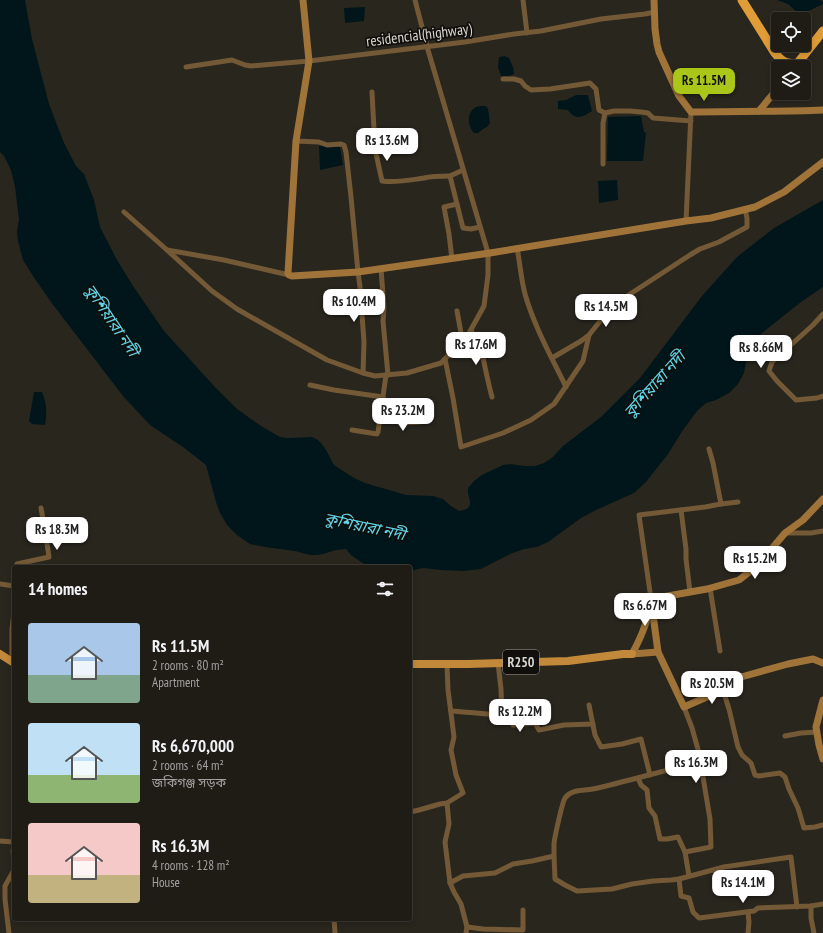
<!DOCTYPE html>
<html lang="en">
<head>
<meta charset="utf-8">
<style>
  :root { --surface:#1f1c16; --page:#27251f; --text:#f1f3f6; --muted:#a1a1a1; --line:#3c3a35; --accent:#aac719 }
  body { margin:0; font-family:"PT Sans Narrow","Noto Sans Bengali",sans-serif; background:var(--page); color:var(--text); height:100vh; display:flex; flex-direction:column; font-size:15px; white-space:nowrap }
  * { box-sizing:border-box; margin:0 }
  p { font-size:13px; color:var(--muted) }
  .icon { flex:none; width:22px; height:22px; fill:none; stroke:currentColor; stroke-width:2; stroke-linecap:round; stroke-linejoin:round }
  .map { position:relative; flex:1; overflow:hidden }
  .panel { position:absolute; left:12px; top:565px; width:400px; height:356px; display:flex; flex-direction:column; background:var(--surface); border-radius:4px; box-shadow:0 2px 6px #0003,0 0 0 1px var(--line) }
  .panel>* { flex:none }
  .tools { position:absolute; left:771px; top:12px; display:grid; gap:8px }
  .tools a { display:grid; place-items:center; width:40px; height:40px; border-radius:4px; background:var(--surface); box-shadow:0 2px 6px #0003,0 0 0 1px var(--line); font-size:20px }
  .price { position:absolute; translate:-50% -34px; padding:0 9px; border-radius:8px; background:#fff; color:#222; font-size:13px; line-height:26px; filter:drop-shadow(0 1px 2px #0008) }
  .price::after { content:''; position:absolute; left:50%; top:24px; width:12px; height:9px; margin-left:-6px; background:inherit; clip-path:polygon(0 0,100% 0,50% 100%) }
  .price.active { background:var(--accent); color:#111 }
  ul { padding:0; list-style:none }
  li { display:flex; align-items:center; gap:12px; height:100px; padding:0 16px }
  li span { display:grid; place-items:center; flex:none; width:112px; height:80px; border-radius:4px; color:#555 }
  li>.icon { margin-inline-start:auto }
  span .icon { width:48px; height:48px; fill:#fffc; stroke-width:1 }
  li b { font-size:17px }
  h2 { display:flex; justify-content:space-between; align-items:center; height:48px; padding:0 16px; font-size:17px }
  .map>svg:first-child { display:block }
</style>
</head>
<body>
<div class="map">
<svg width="823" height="933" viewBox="0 0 823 933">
  <rect width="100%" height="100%" fill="#29261e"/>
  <g fill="#01161a">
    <path d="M0 0H25L32 39 49 104 64 143 76 166 84 174 94 200 100 227 117 260 133 286 164 331 214 386 237 409 261 426 280 437 287 438 312 437 318 440 321 443 326 450 334 465 354 478 365 483 406 495 433 496 443 499 451 506 459 511 464 510 468 508 470 505V501L468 493V488L474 481 482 475 503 465 510 464 525 466H535L544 463 553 457 563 446 601 417 640 378 702 296 737 257 774 228 823 200V287L801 302 762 333 750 346 747 357 744 373 738 384 729 393 716 400 706 403 697 411 683 430 668 454 646 482 634 493 596 510 581 518 548 542 537 547 524 549 510 554 481 569 464 571 441 570 423 568 410 571V567H370L361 562 351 555 346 549 336 550 323 554 317 555H310L295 551 265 547 250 544 237 535 227 525 220 513 216 502 206 465 201 461 183 447 150 425 123 396 54 306 35 279 23 260 18 241 17 232 19 219 15 187 11 170 4 156 0 152Z"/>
    <path d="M777 0H820L823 2V4L800 15 788 4Z"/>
    <path d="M365 7 364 21 345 23 344 8Z"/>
    <path d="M505 56 509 58 513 67 514 74 509 76H501L498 67 499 57Z"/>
    <path d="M576 95H588L592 111C583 117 575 121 568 110L558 109V101L566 100Z"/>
    <path d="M480 106H486L488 109 490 123 487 127 483 129 478 133H474C466 124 467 108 480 106Z"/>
    <path d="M641 116 644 132 646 133 643 161H607L608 117Z"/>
    <path d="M319 146 340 147 343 165 320 170Z"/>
    <path d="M617 180 618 200 599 203 598 181Z"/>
    <path d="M34 392H42C47 405 47 412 45 425L32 424 29 421Z"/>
  </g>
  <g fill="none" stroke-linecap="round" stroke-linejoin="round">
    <g stroke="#745936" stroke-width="5">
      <path d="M523 0 527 33"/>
      <path d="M186 67 232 60 245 65 251 66 309 61 465 42 514 34 541 31 601 19 645 14 655 12"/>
      <path d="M503 79H514L521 81 525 86 531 90 550 89 590 83 596 89 599 110 605 113 614 111H630L641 112 648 113 653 118 691 121"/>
      <path d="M372 92 375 149 382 181C397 183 410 180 424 178 432 176 441 176 450 176"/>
      <path d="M296 141 319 142 327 145 341 144 344 145 346 152 351 197 358 272 360 287 364 342 363 373"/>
      <path d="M603 164V123L605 113"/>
      <path d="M463 170 450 176 463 228 471 229 480 227"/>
      <path d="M124 212 167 250 212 291 237 309 327 360 363 373 375 376 407 373 441 363 468 335 484 306 488 275V253L428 50 415 0"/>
      <path d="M686 221 691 112"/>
      <path d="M517 248C520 263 521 279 525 294 534 326 552 358 566 387"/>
      <path d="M167 250 224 260 289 275"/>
      <path d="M452 259 449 234 444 207 457 204"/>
      <path d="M381 269 384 308 383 321 388 375"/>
      <path d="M457 311 461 333 465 338"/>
      <path d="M823 314 813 325 772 362 769 371 777 381 796 400 817 398 823 396"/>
      <path d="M471 330 476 340 479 341C484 360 487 379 492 397"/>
      <path d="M552 358 581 341 589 335"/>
      <path d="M445 359 453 398 461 447 503 433 531 420 554 404 583 361 589 335 605 315 624 298 690 255 700 249 719 242 747 227V218L745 209"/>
      <path d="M310 385 334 390 383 397"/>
      <path d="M381 418C398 423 409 424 427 421"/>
      <path d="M352 430 377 434 378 432 386 375"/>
      <path d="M709 449 713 463 721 504"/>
      <path d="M681 510 686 549V559L690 592"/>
      <path d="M786 533H811L823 531"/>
      <path d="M17 567V564L49 557 46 537 41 508"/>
      <path d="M0 584 14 586"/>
      <path d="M710 588 720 651"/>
      <path d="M651 599 639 515 705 507 721 504 738 502"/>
      <path d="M12 662V629L14 612"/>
      <path d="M498 663 501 689 502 715"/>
      <path d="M722 687 729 709 738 747 742 755 751 763 755 775 759 776 780 773 785 777 789 789 798 808 804 828 815 827 823 825"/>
      <path d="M589 705 595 735 601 747 622 744 641 739 650 775"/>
      <path d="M684 707 692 728 699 753 710 819 711 847 685 852"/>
      <path d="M451 711C470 712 489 715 509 715L513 725 535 723 539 730 564 725 593 724"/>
      <path d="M785 736 801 733 817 732"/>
      <path d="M638 778 641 785 647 790 649 808 655 816 660 839H667L678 837 685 852 689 876"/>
      <path d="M447 803 449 824 445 842 450 883 454 892 461 904 467 927 466 933"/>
      <path d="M410 812 419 810 440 804 447 803 463 793 456 775 451 750 454 737 448 690 447 664"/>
      <path d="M0 841 14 842"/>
      <path d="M14 848 13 850 14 863"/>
      <path d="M554 856C554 852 554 847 554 843 555 836 562 803 565 798 571 789 583 791 593 789 629 781 665 770 701 762"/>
      <path d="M679 879 681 896 689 898 693 912 699 918 754 911 758 908 811 906 823 904"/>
      <path d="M450 883 463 876 495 873 513 864 532 861 554 856 555 879 565 885 577 891 612 889 632 884 653 881 671 880 679 879 724 867 791 857 797 907"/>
      <path d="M811 906V918L814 933"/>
      <path d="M334 919 335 933"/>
      <path d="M467 927 483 929 523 930V910"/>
      <path d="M9 933 5 899V886L14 870"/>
      <path d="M748 933 749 922 748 912"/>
    </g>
    <g stroke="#a07439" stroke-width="7">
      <path d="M303 0 309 61 296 141 288 273 289 275 292 276 358 272 490 253 686 221 711 218 755 207 784 192 823 162"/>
      <path d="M654 0 655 29 657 44 659 52 679 96 691 112C735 111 779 112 823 110"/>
      <path d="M759 111 778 88"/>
      <path d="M651 599 707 589 739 580 753 569 769 552 785 533 803 520 823 499"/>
      <path d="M652 607 658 652"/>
      <path d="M632 654 658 652 684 707 709 696 734 679 788 664 813 659 823 663"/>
      <path d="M632 654C642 636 649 619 651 599"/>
      <path d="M823 700 816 727 819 745 823 759"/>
    </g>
    <g stroke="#c18939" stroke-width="8">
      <path d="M0 654 14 663"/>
      <path d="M410 664H468L568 661 623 654H632"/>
    </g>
    <path stroke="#e09c37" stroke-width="9" d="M742 0 775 53C782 62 785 63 797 64L823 31"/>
  </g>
  <g text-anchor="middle" stroke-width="3.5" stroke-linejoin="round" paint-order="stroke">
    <rect fill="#110f0c" stroke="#9d9b96" stroke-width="1" x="503" y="650" width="36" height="24" rx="3"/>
    <g font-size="14" font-weight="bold" fill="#d9d7d1">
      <text x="521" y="667">R250</text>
    </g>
    <g font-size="15" fill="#d9d7d1" stroke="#110f0c">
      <text transform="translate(419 35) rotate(-7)" y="5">residencial(highway)</text>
    </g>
    <g font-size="16" font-style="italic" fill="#61d5ea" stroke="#110f0c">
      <text transform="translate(112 320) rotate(56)" y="6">কুশিয়ারা নদী</text>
      <text transform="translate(654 384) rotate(-48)" y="6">কুশিয়ারা নদী</text>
      <text transform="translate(365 526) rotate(12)" y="6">কুশিয়ারা নদী</text>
    </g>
  </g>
</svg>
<div class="tools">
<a><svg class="icon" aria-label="locate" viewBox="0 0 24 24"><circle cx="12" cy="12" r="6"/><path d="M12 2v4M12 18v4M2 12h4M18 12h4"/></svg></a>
<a><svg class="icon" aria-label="layers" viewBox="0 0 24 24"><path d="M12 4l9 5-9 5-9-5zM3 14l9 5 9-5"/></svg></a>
</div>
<b class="price active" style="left:704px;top:102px">Rs 11.5M</b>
<b class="price" style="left:387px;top:162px">Rs 13.6M</b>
<b class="price" style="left:354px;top:323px">Rs 10.4M</b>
<b class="price" style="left:606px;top:328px">Rs 14.5M</b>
<b class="price" style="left:476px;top:366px">Rs 17.6M</b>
<b class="price" style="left:761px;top:369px">Rs 8.66M</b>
<b class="price" style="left:403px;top:432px">Rs 23.2M</b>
<b class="price" style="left:57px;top:551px">Rs 18.3M</b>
<b class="price" style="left:755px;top:580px">Rs 15.2M</b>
<b class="price" style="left:645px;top:627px">Rs 6.67M</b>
<b class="price" style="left:712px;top:705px">Rs 20.5M</b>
<b class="price" style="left:520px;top:733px">Rs 12.2M</b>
<b class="price" style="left:696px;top:784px">Rs 16.3M</b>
<b class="price" style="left:743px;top:904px">Rs 14.1M</b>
<section class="panel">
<h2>14 homes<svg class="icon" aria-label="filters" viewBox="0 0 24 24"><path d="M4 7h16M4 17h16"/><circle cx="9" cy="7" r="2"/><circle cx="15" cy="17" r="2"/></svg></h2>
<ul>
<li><span style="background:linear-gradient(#a9c7e8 65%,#7fa58c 0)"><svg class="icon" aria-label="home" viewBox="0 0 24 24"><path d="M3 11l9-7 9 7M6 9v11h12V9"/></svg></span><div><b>Rs 11.5M</b><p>2 rooms · 80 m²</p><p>Apartment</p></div></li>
<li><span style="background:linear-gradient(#bfe0f5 65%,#8fb573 0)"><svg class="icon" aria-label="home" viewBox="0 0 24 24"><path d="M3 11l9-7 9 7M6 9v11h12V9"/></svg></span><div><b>Rs 6,670,000</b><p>2 rooms · 64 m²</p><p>জকিগঞ্জ সড়ক</p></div></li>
<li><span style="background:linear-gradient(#f6c9c9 65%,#c2b280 0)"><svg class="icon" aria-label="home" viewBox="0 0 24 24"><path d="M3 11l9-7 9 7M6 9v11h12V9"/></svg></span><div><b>Rs 16.3M</b><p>4 rooms · 128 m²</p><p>House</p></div></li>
</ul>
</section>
</div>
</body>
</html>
